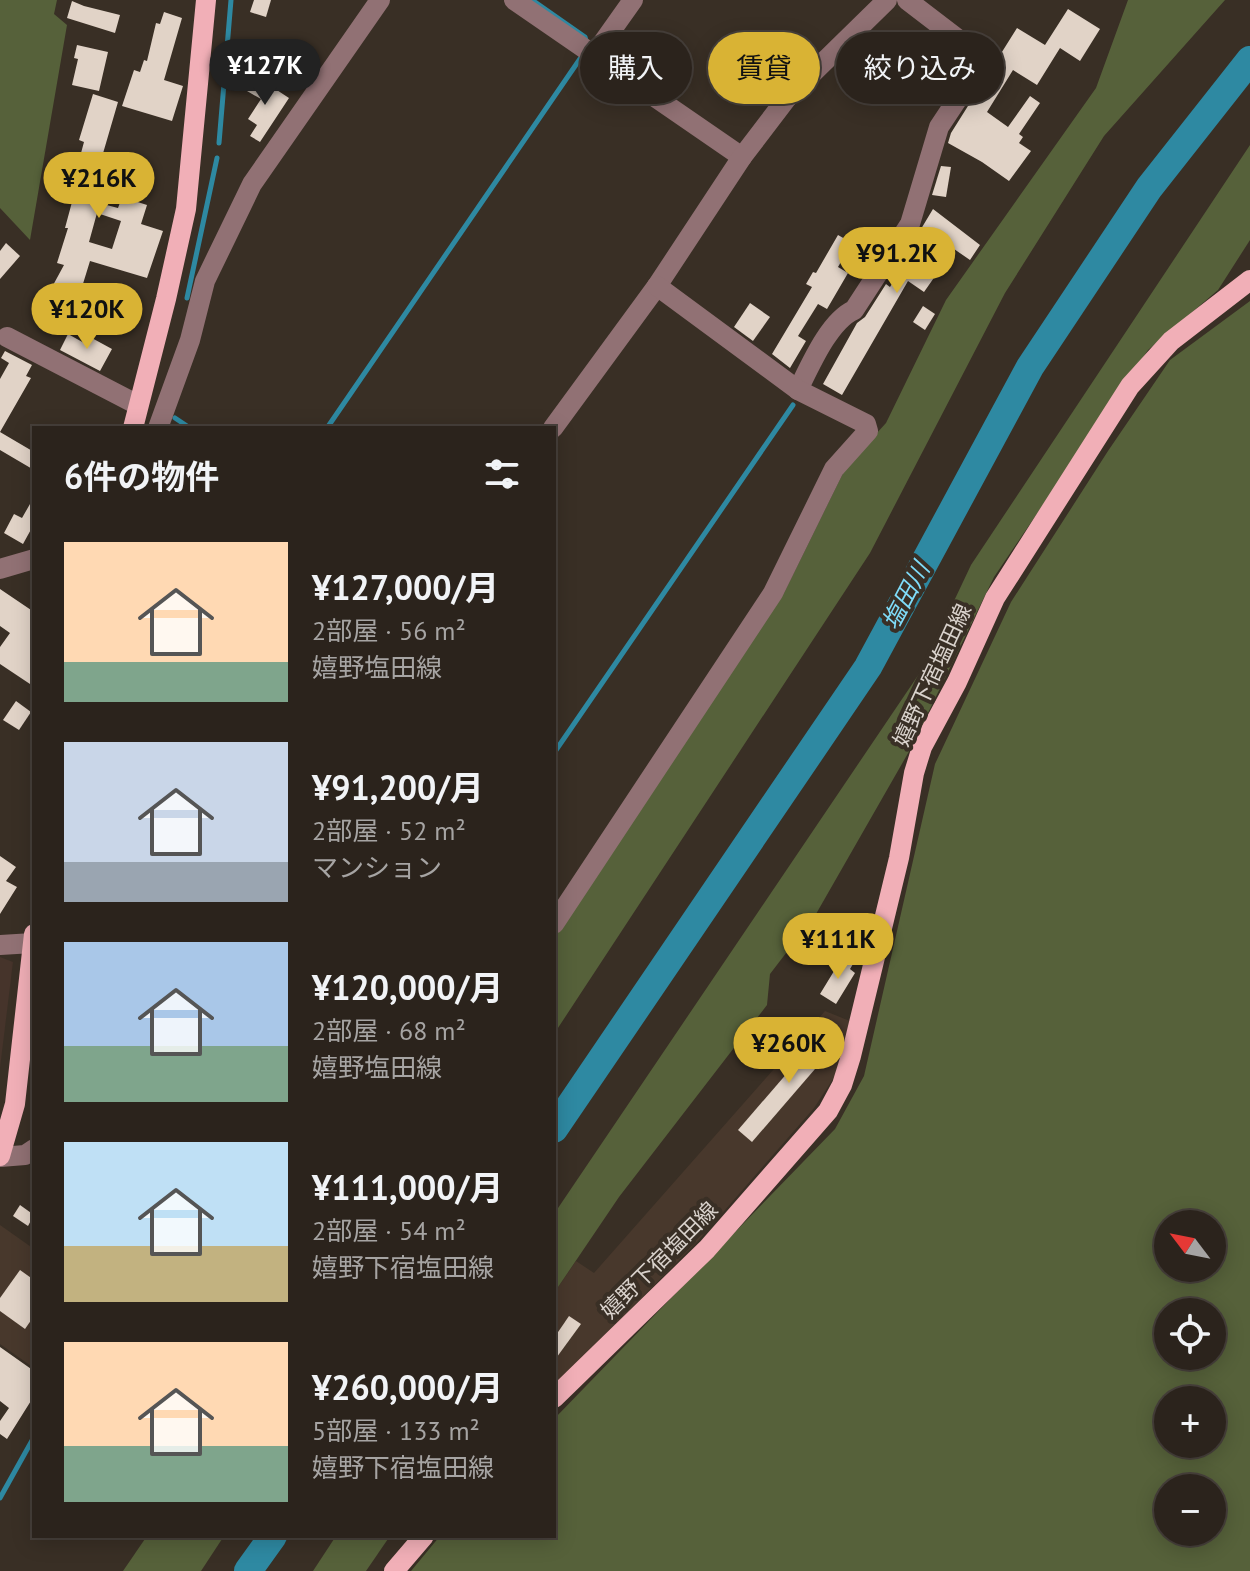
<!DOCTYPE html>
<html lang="ja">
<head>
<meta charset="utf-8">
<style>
  :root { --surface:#2b231c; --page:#332b25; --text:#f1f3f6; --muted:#a6a4a3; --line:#47403b; --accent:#d9b334 }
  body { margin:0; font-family:"PT Sans","Noto Sans JP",sans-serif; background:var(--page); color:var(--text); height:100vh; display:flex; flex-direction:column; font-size:30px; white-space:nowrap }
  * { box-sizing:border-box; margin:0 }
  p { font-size:26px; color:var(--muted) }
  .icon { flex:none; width:44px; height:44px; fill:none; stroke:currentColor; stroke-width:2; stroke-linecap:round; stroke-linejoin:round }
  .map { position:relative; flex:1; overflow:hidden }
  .sheet { position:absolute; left:32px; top:426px; width:524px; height:1112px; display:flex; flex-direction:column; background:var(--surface); border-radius:0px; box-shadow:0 4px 20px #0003,0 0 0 2px var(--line) }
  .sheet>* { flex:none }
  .guide { position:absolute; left:580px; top:32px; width:550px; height:72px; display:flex; gap:16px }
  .needle { width:52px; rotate:302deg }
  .fabs { position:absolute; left:1154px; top:1210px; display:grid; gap:16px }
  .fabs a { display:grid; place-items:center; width:72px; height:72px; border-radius:50%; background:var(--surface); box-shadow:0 4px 20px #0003,0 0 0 2px var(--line); font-size:40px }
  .price { position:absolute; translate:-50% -68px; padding:0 18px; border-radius:28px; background:var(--accent); color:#111; font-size:26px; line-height:52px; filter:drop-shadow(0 2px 4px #0008) }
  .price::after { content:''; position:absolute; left:50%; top:48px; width:24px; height:18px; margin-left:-12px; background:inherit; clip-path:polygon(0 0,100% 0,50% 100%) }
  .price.selected { background:#222; color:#fff }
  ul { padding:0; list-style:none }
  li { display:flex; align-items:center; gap:24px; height:200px; padding:0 32px }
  li span { display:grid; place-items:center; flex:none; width:224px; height:160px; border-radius:0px; color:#555 }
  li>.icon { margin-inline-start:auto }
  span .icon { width:96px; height:96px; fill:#fffc; stroke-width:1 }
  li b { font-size:34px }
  h2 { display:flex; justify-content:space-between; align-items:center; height:96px; padding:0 32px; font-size:34px }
  .pill { padding:0 28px; border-radius:36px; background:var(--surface); box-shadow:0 4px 20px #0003,0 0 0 2px var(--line); font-size:28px; line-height:72px }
  .pill.selected { background:var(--accent); color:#111 }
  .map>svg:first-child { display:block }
</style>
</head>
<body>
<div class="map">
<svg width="1250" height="1571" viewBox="0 0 1250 1571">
  <rect width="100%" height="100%" fill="#392f25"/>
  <g fill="#48382c">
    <path d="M825 1011 850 1021 835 1076 814 1108 698 1241 554 1386V1293L576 1261 594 1273Z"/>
    <path d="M0 1225 34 1249V1368L0 1344Z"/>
  </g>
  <path fill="#46342b" d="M0 957 13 962 0 1068Z"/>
  <g fill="#56613a" fill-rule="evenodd">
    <path d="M0 0H57L54 14 67 25 30 240 0 208Z"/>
    <path d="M1128 0H1225L1104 136 1005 293 870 553 554 1034V937L784 593 846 467 886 423 946 300 1096 88Z"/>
    <path d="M1250 145V240L1218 290 1148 350 994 577 911 748 816 914 770 974 767 1005 619 1197 554 1293V1214L921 671 971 565Z"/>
    <path d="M1250 301V1571H411L440 1536H554V1419L835 1129 864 1076 935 764 1011 602 1108 451 1170 360ZM1168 1224H1212V1268H1168ZM1168 1312H1212V1356H1168ZM1168 1400H1212V1444H1168ZM1168 1488H1212V1532H1168Z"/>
    <path d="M147 1536H224L201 1571H123Z"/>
    <path d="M336 1536H390L366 1571H313Z"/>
  </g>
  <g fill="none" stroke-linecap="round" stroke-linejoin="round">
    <g stroke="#2e89a2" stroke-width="5">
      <path d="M532 0 585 37 587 44"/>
      <path d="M219 143 231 0"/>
      <path d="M187 298 217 158"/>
      <path d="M175 418 190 428"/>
      <path d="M327 428 584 53"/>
      <path d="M554 753 793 405"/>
      <path d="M0 1498 34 1437"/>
    </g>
    <g stroke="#2e89a2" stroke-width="28">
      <path d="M554 1129 868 667 1030 367 1149 188 1250 60"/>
      <path d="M248 1571 273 1536"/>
    </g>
  </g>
  <g fill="#e1d3c7" fill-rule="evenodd">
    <path d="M254 0H271L266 17 250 12Z"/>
    <path d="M72 1 84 6 120 15 115 33 67 18Z"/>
    <path d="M1068 9 1100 29 1080 61 1060 48 1037 85 1013 70 987 112 1008 127 1030 96 1040 103 1019 134 1023 137 1019 143 1031 151 1009 181 982 162 948 143 951 133 1017 28 1045 45Z"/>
    <path d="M164 12 182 18 164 80 183 86 172 121 122 106 134 70 140 72 144 60 147 61 156 23 160 24Z"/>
    <path d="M869 36 907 60 891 83 854 57Z"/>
    <path d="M77 45 108 52 99 91 72 85 78 59 74 58Z"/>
    <path d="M241 63 256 73 249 84 234 75Z"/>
    <path d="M257 77 289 98 260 142 250 136 257 125 248 119 261 99 247 91Z"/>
    <path d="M93 94 118 102 92 191 97 193 95 202 118 208 122 197 147 205 141 224 163 231 147 278 90 261 82 287 75 285 55 320 39 311 64 265 57 263 68 228H65L72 202 68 201 84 142 79 140ZM97 213 121 221 112 249 89 242Z"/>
    <path d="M941 166 951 167 946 197 932 195Z"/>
    <path d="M933 209 980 245 970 260 938 238 922 262 938 272 924 292 908 281 842 395 823 384 857 323 865 317 886 284 890 287 906 262 903 259Z"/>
    <path d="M838 235 852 243 838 267 848 273 827 309 818 304 798 336 806 341 790 368 772 354 812 287 806 284 813 272 816 273Z"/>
    <path d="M6 243 20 256 0 279V251Z"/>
    <path d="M750 303 770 317 753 341 734 327Z"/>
    <path d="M923 306 935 314 925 330 913 322Z"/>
    <path d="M68 334 86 344 90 337 112 349 100 371 60 350Z"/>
    <path d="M5 351 32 365 26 376 31 378 0 432 34 452V470L0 450V379L9 363 1 358Z"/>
    <path d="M34 497V524L23 544 4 533 14 514 22 518Z"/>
    <path d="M0 589 34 612V677L30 684 0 664V647L10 633 0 626Z"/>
    <path d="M16 701 31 712 19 730 3 720Z"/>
    <path d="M0 856 16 867 6 881 17 887 0 914Z"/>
    <path d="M842 958 853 964 850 969 855 973 836 1004 820 994Z"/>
    <path d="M826 1028 840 1040 752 1142 738 1130Z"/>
    <path d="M20 1205 34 1215 28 1226 13 1216Z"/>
    <path d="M20 1270 34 1280V1316L25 1329 0 1311V1298Z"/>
    <path d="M569 1316 581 1324 554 1361V1338Z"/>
    <path d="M0 1347 34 1371V1396L7 1439 0 1434V1421L9 1408 0 1401Z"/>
  </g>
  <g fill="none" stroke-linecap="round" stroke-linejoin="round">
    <g stroke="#917174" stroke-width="20">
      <path d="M514 0 742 157"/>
      <path d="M594 55 633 0"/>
      <path d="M7 337 138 405"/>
      <path d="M798 390C810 366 829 321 854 310L910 224 939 127 984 59 907 0"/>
      <path d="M158 428 190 340 205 281 252 184 380 0"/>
      <path d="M553 428 657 286 742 157 787 98 887 0"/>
      <path d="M0 569 34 559"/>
      <path d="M554 924 773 593 834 469 868 431 866 424 798 390 657 286"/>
      <path d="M0 945 33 943"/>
      <path d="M0 1157 25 1155 34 1149"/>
    </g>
    <g stroke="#f1afb7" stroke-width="20">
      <path d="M133 428 166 299 186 209 206 0"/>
      <path d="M0 1156 15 1104 34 934"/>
      <path d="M554 1398 707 1249 828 1111 842 1085 851 1056 899 858 914 773 922 747 957 682 995 598 1130 386 1171 341 1250 280"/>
      <path d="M394 1571 424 1536"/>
    </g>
  </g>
  <g text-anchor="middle" stroke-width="8" stroke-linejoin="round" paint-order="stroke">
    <g font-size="22" fill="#d9d2cc" stroke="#392f25">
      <text transform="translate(932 675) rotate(-65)" y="8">嬉野下宿塩田線</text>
      <text transform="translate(659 1260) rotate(-45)" y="8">嬉野下宿塩田線</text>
    </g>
    <g font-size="24" font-style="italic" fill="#7fdcf9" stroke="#392f25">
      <text transform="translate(906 596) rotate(-62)" y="8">塩田川</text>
    </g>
  </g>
</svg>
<div class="fabs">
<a><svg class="needle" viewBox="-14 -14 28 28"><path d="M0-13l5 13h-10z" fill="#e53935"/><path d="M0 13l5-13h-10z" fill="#a6a4a3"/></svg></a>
<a><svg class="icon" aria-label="locate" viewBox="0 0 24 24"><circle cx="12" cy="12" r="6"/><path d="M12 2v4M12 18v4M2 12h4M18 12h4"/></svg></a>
<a>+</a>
<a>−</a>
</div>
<b class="price selected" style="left:265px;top:107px">¥127K</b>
<b class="price" style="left:99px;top:220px">¥216K</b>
<b class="price" style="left:897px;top:295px">¥91.2K</b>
<b class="price" style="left:87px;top:351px">¥120K</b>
<b class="price" style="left:838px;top:981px">¥111K</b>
<b class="price" style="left:789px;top:1085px">¥260K</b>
<div class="guide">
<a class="pill">購入</a>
<a class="pill selected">賃貸</a>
<a class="pill">絞り込み</a>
</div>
<section class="sheet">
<h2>6件の物件<svg class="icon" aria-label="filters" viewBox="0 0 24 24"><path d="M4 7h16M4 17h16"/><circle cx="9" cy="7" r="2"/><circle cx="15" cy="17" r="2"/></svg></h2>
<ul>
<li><span style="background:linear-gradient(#ffd9b3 75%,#7fa58c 0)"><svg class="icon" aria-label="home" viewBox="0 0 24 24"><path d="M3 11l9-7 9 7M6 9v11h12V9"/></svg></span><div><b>¥127,000/月</b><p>2部屋 · 56 m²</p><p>嬉野塩田線</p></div></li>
<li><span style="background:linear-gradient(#c9d6e8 75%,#9aa5b1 0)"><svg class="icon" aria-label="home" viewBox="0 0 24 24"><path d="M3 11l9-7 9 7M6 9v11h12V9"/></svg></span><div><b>¥91,200/月</b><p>2部屋 · 52 m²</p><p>マンション</p></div></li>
<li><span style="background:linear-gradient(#a9c7e8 65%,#7fa58c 0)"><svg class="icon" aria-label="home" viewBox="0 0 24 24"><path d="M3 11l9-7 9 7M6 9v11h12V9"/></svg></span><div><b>¥120,000/月</b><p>2部屋 · 68 m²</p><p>嬉野塩田線</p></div></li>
<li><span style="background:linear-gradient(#bfe0f5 65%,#c2b280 0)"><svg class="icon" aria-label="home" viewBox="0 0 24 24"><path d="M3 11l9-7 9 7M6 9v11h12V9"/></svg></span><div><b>¥111,000/月</b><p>2部屋 · 54 m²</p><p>嬉野下宿塩田線</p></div></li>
<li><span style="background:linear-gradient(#ffd9b3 65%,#7fa58c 0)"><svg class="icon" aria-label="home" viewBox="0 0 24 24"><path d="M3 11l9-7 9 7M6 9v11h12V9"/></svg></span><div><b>¥260,000/月</b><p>5部屋 · 133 m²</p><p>嬉野下宿塩田線</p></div></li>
</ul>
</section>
</div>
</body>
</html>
